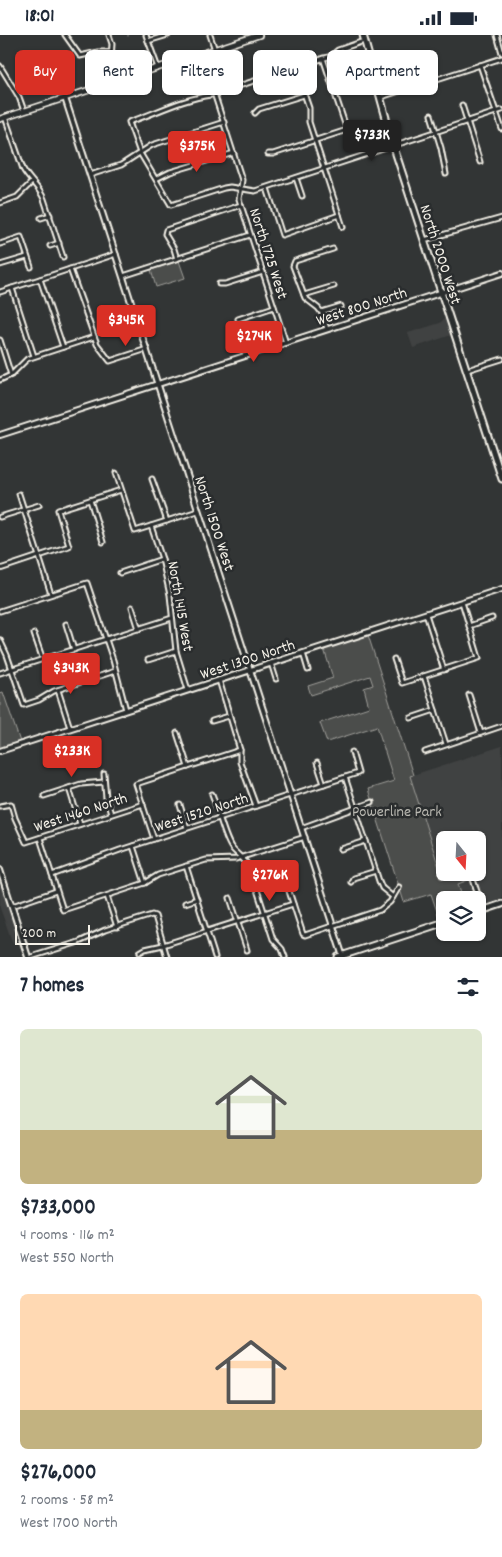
<!DOCTYPE html>
<html lang="en">
<head>
<meta charset="utf-8">
<style>
  :root { --surface:#fff; --page:#f6f6f7; --text:#1f2937; --muted:#747a83; --accent:#d93025 }
  body { margin:0; font-family:Dekko,sans-serif; background:var(--page); color:var(--text); height:100vh; display:flex; flex-direction:column; font-size:19px; white-space:nowrap }
  * { box-sizing:border-box; margin:0 }
  p { font-size:16px; color:var(--muted) }
  .icon { flex:none; width:28px; height:28px; fill:none; stroke:currentColor; stroke-width:2; stroke-linecap:round; stroke-linejoin:round }
  .map { position:relative; height:922px; overflow:hidden }
  .details { display:flex; flex-direction:column; background:var(--surface); flex:1 }
  .details>* { flex:none }
  .banner { position:absolute; left:15px; top:15px; width:472px; height:45px; display:flex; gap:10px }
  .needle { width:32px; rotate:162deg }
  .fabs { position:absolute; left:436px; top:796px; display:grid; gap:10px }
  .fabs a { display:grid; place-items:center; width:50px; height:50px; border-radius:8px; background:var(--surface); box-shadow:0 1px 4px #0004; font-size:25px }
  .scale { position:absolute; left:15px; bottom:12px; width:75px; box-sizing:border-box; padding-left:5px; border:2px solid #f4f1e8; border-top:0; font-size:14px; line-height:18px; white-space:nowrap; color:#f4f1e8; -webkit-text-stroke:4px #2a2d2e; paint-order:stroke }
  .price { position:absolute; translate:-50% -42px; padding:0 11px; border-radius:5px; background:var(--accent); color:#fff; font-size:16px; line-height:32px; filter:drop-shadow(0 1px 2px #0008) }
  .price::after { content:''; position:absolute; left:50%; top:30px; width:15px; height:11px; margin-left:-8px; background:inherit; clip-path:polygon(0 0,100% 0,50% 100%) }
  .price.selected { background:#222; color:#fff }
  ul { padding:0; list-style:none }
  li { display:grid; align-content:center; gap:10px; height:265px; padding:0 20px }
  li span { display:grid; place-items:center; height:155px; border-radius:8px; color:#555 }
  li>.icon { margin-inline-start:auto }
  span .icon { width:90px; height:90px; fill:#fffc; stroke-width:1 }
  li b { font-size:21px }
  h2 { display:flex; justify-content:space-between; align-items:center; height:60px; padding:0 20px; font-size:21px }
  .pill { padding:0 18px; border-radius:8px; background:var(--surface); box-shadow:0 1px 4px #0004; font-size:18px; line-height:45px }
  .pill.selected { background:var(--accent); color:#fff }
  .status { display:flex; justify-content:space-between; align-items:center; height:35px; padding:0 25px; background:var(--surface); direction:ltr }
  .status svg { height:14px; fill:currentColor }
  .map>svg:first-child { display:block }
</style>
</head>
<body>
<div class="status"><b>18:01</b><svg viewBox="0 0 49 12"><path d="M0 12V9h3v3zM5 12V6h3v6zM10 12V3h3v9zM15 12V0h3v12zM26 1h20v11H26zM47 4h2v5h-2z"/></svg></div>
<div class="map">
<svg width="502" height="922" viewBox="0 0 502 922">
  <rect width="100%" height="100%" fill="#323535"/>
  <filter id="ink" filterUnits="userSpaceOnUse"><feTurbulence type="fractalNoise" baseFrequency=".02" numOctaves="2"/><feDisplacementMap in="SourceGraphic" scale="10" xChannelSelector="R" yChannelSelector="G"/><feConvolveMatrix kernelMatrix="1 2 1 2 8 2 1 2 1" color-interpolation-filters="sRGB"/></filter>
  <g filter="url(#ink)">
    <g fill="#404242">
      <path d="M450 278 457 298 413 313 408 298 440 288Z"/>
      <path d="M502 711V864L478 872V865H463L458 849 470 844 468 838H478V805H445V836L441 837 410 741Z"/>
      <path d="M0 845 20 907 13 909 0 873Z"/>
    </g>
    <g fill="#4b4d4c" stroke="#a09f9a">
      <path d="M179 226 185 243 156 252 151 235Z"/>
      <path d="M368 600 413 740 410 741 442 842 468 838 471 844 458 849 463 865H445V883L440 885 431 859 404 867 372 767 368 754 394 746 377 691 327 707 320 688 369 672 364 653 373 650 370 641 311 660 308 651 333 643 324 614Z"/>
      <path d="M3 657 20 707 0 713V658Z"/>
    </g>
    <g fill="none" stroke-linecap="round" stroke-linejoin="round">
      <path stroke="#a6a5a0" stroke-width="1" d="M128 1V0"/>
      <defs>
        <g id="minor">
          <path d="M65 0 80 21 98 17H112"/>
          <path d="M109 0 112 9 111 24 118 45"/>
          <path d="M146 0 158 33"/>
          <path d="M210 0 215 15"/>
          <path d="M497 0 502 18"/>
          <path d="M148 6 168 0"/>
          <path d="M364 6 338 15 331 21 211 60C182 64 156 78 129 87L140 118 171 170 224 153 230 152 255 156 502 75"/>
          <path d="M480 30 502 94"/>
          <path d="M0 31 19 62 24 76"/>
          <path d="M295 32 309 73V87L343 192"/>
          <path d="M214 58 242 145 239 164 286 308"/>
          <path d="M381 62 502 23"/>
          <path d="M462 70 480 127"/>
          <path d="M255 78 259 74 304 60"/>
          <path d="M431 80 441 113 446 139"/>
          <path d="M5 82 23 134C29 145 39 152 44 164L63 222"/>
          <path d="M268 119H273L347 95 323 23"/>
          <path d="M90 140 121 130 152 110 224 87"/>
          <path d="M296 143 302 161"/>
          <path d="M156 144 170 137 234 118"/>
          <path d="M267 153 282 200 339 180"/>
          <path d="M0 168 17 162 32 147"/>
          <path d="M41 183 50 180"/>
          <path d="M424 205 502 183"/>
          <path d="M0 209 21 202 31 232"/>
          <path d="M50 211 59 208"/>
          <path d="M177 224 174 214 165 199 166 195 241 170"/>
          <path d="M0 230 27 222"/>
          <path d="M70 234 97 309 110 326 147 314"/>
          <path d="M123 241 250 200"/>
          <path d="M40 244 63 312"/>
          <path d="M219 249H225L263 237"/>
          <path d="M12 253 34 321"/>
          <path d="M0 257 116 219"/>
          <path d="M304 260 334 251"/>
          <path d="M321 277 341 271"/>
          <path d="M238 284 274 272"/>
          <path d="M327 294 322 278 318 273 305 263 293 231 295 226 333 214"/>
          <path d="M0 305 11 340"/>
          <path d="M467 335 502 324"/>
          <path d="M0 345 11 340 27 324 94 302"/>
          <path d="M116 438 135 496 198 476"/>
          <path d="M152 444 167 486"/>
          <path d="M19 459 51 559"/>
          <path d="M90 465 103 507"/>
          <path d="M0 482 39 470"/>
          <path d="M151 491 162 524 170 560 176 616 188 655"/>
          <path d="M0 534 69 511 58 475 121 455"/>
          <path d="M120 538 162 524"/>
          <path d="M132 572 139 594"/>
          <path d="M0 576 87 548 113 625 126 675"/>
          <path d="M426 579 444 635"/>
          <path d="M66 589 74 615"/>
          <path d="M469 591 492 583"/>
          <path d="M34 599 43 625"/>
          <path d="M0 605 7 620 24 670 39 665 54 656 115 636"/>
          <path d="M303 618 308 635"/>
          <path d="M394 624 402 648 479 623 462 567"/>
          <path d="M148 625 176 616"/>
          <path d="M271 628 276 644"/>
          <path d="M0 638 172 583"/>
          <path d="M424 641 446 709"/>
          <path d="M219 645 240 715V727L256 771"/>
          <path d="M58 655 70 693"/>
          <path d="M469 660 481 698"/>
          <path d="M411 683 435 675"/>
          <path d="M212 686 229 681"/>
          <path d="M177 698 188 732"/>
          <path d="M425 717 502 691"/>
          <path d="M317 728 324 749"/>
          <path d="M104 739 106 763 111 779"/>
          <path d="M345 742 379 846 382 853 393 862"/>
          <path d="M69 753 80 789"/>
          <path d="M212 759C218 774 223 799 231 812 237 820 245 824 250 833L273 904 282 914 285 922"/>
          <path d="M44 761 81 749 104 747"/>
          <path d="M180 770 187 793"/>
          <path d="M0 771 11 769 15 783 26 807 143 769"/>
          <path d="M301 793 372 767"/>
          <path d="M40 803 63 875 145 848 158 840 206 825 236 824 305 802"/>
          <path d="M154 804 136 749 240 715"/>
          <path d="M133 811 145 848"/>
          <path d="M341 814 366 806"/>
          <path d="M186 831 215 922"/>
          <path d="M471 838 483 875"/>
          <path d="M52 840 120 815 358 738 352 717"/>
          <path d="M442 840 452 838"/>
          <path d="M286 847 303 899 305 900 380 875 390 867 399 852"/>
          <path d="M351 847 353 843 376 836"/>
          <path d="M107 861 117 892"/>
          <path d="M230 863 247 915"/>
          <path d="M185 868 197 864"/>
          <path d="M12 871 56 856"/>
          <path d="M140 917 145 914 163 910 293 869"/>
          <path d="M31 922 79 907 105 895 152 880 155 881 167 922"/>
        </g>
        <g id="tertiary">
          <path d="M65 63 343 922"/>
          <path d="M0 400 502 238"/>
          <path d="M0 716 502 554"/>
          <path d="M0 835 28 922"/>
        </g>
        <path id="secondary" d="M0 84 259 0"/>
        <g id="primary">
          <path d="M363 0 396 119 502 444"/>
          <path d="M478 877 502 869"/>
          <path d="M338 922 445 887"/>
        </g>
      </defs>
      <use href="#minor" stroke="#f4f1e8" stroke-width="7"/>
      <use href="#tertiary" stroke="#f4f1e8" stroke-width="8"/>
      <use href="#secondary" stroke="#f4f1e8" stroke-width="8"/>
      <use href="#primary" stroke="#f4f1e8" stroke-width="9"/>
      <use href="#minor" stroke="#2a2d2e" stroke-width="3"/>
      <use href="#tertiary" stroke="#2a2d2e" stroke-width="4"/>
      <use href="#secondary" stroke="#2a2d2e" stroke-width="4.5"/>
      <use href="#primary" stroke="#2a2d2e" stroke-width="5"/>
    </g>
  </g>
  <g text-anchor="middle" stroke-width="5" stroke-linejoin="round" paint-order="stroke">
    <g font-size="16" fill="#f4f1e8" stroke="#2a2d2e">
      <text transform="translate(270 218) rotate(72)" y="6">North 1725 West</text>
      <text transform="translate(442 219) rotate(72)" y="6">North 2000 West</text>
      <text transform="translate(361 270) rotate(-18)" y="6">West 800 North</text>
      <text transform="translate(216 488) rotate(72)" y="6">North 1500 West</text>
      <text transform="translate(182 571) rotate(80)" y="6">North 1415 West</text>
      <text transform="translate(247 623) rotate(-18)" y="6">West 1300 North</text>
      <text transform="translate(80 776) rotate(-18)" y="6">West 1460 North</text>
      <text transform="translate(201 776) rotate(-18)" y="6">West 1520 North</text>
    </g>
    <g font-size="16" fill="#b9b8b1" stroke="#2a2d2e">
      <text x="397" y="781">Powerline Park</text>
    </g>
  </g>
</svg>
<div class="fabs">
<a><svg class="needle" viewBox="-14 -14 28 28"><path d="M0-13l5 13h-10z" fill="#e53935"/><path d="M0 13l5-13h-10z" fill="#747a83"/></svg></a>
<a><svg class="icon" aria-label="layers" viewBox="0 0 24 24"><path d="M12 4l9 5-9 5-9-5zM3 14l9 5 9-5"/></svg></a>
</div>
<div class="scale">200 m</div>
<b class="price selected" style="left:372px;top:127px">$733K</b>
<b class="price" style="left:197px;top:138px">$375K</b>
<b class="price" style="left:126px;top:312px">$345K</b>
<b class="price" style="left:254px;top:328px">$274K</b>
<b class="price" style="left:71px;top:660px">$343K</b>
<b class="price" style="left:72px;top:743px">$233K</b>
<b class="price" style="left:270px;top:867px">$276K</b>
<div class="banner">
<a class="pill selected">Buy</a>
<a class="pill">Rent</a>
<a class="pill">Filters</a>
<a class="pill">New</a>
<a class="pill">Apartment</a>
</div>
</div>
<section class="details">
<h2>7 homes<svg class="icon" aria-label="filters" viewBox="0 0 24 24"><path d="M4 7h16M4 17h16"/><circle cx="9" cy="7" r="2"/><circle cx="15" cy="17" r="2"/></svg></h2>
<ul>
<li><span style="background:linear-gradient(#dfe7d0 65%,#c2b280 0)"><svg class="icon" aria-label="home" viewBox="0 0 24 24"><path d="M3 11l9-7 9 7M6 9v11h12V9"/></svg></span><div><b>$733,000</b><p>4 rooms · 116 m²</p><p>West 550 North</p></div></li>
<li><span style="background:linear-gradient(#ffd9b3 75%,#c2b280 0)"><svg class="icon" aria-label="home" viewBox="0 0 24 24"><path d="M3 11l9-7 9 7M6 9v11h12V9"/></svg></span><div><b>$276,000</b><p>2 rooms · 58 m²</p><p>West 1700 North</p></div></li>
</ul>
</section>
</body>
</html>
